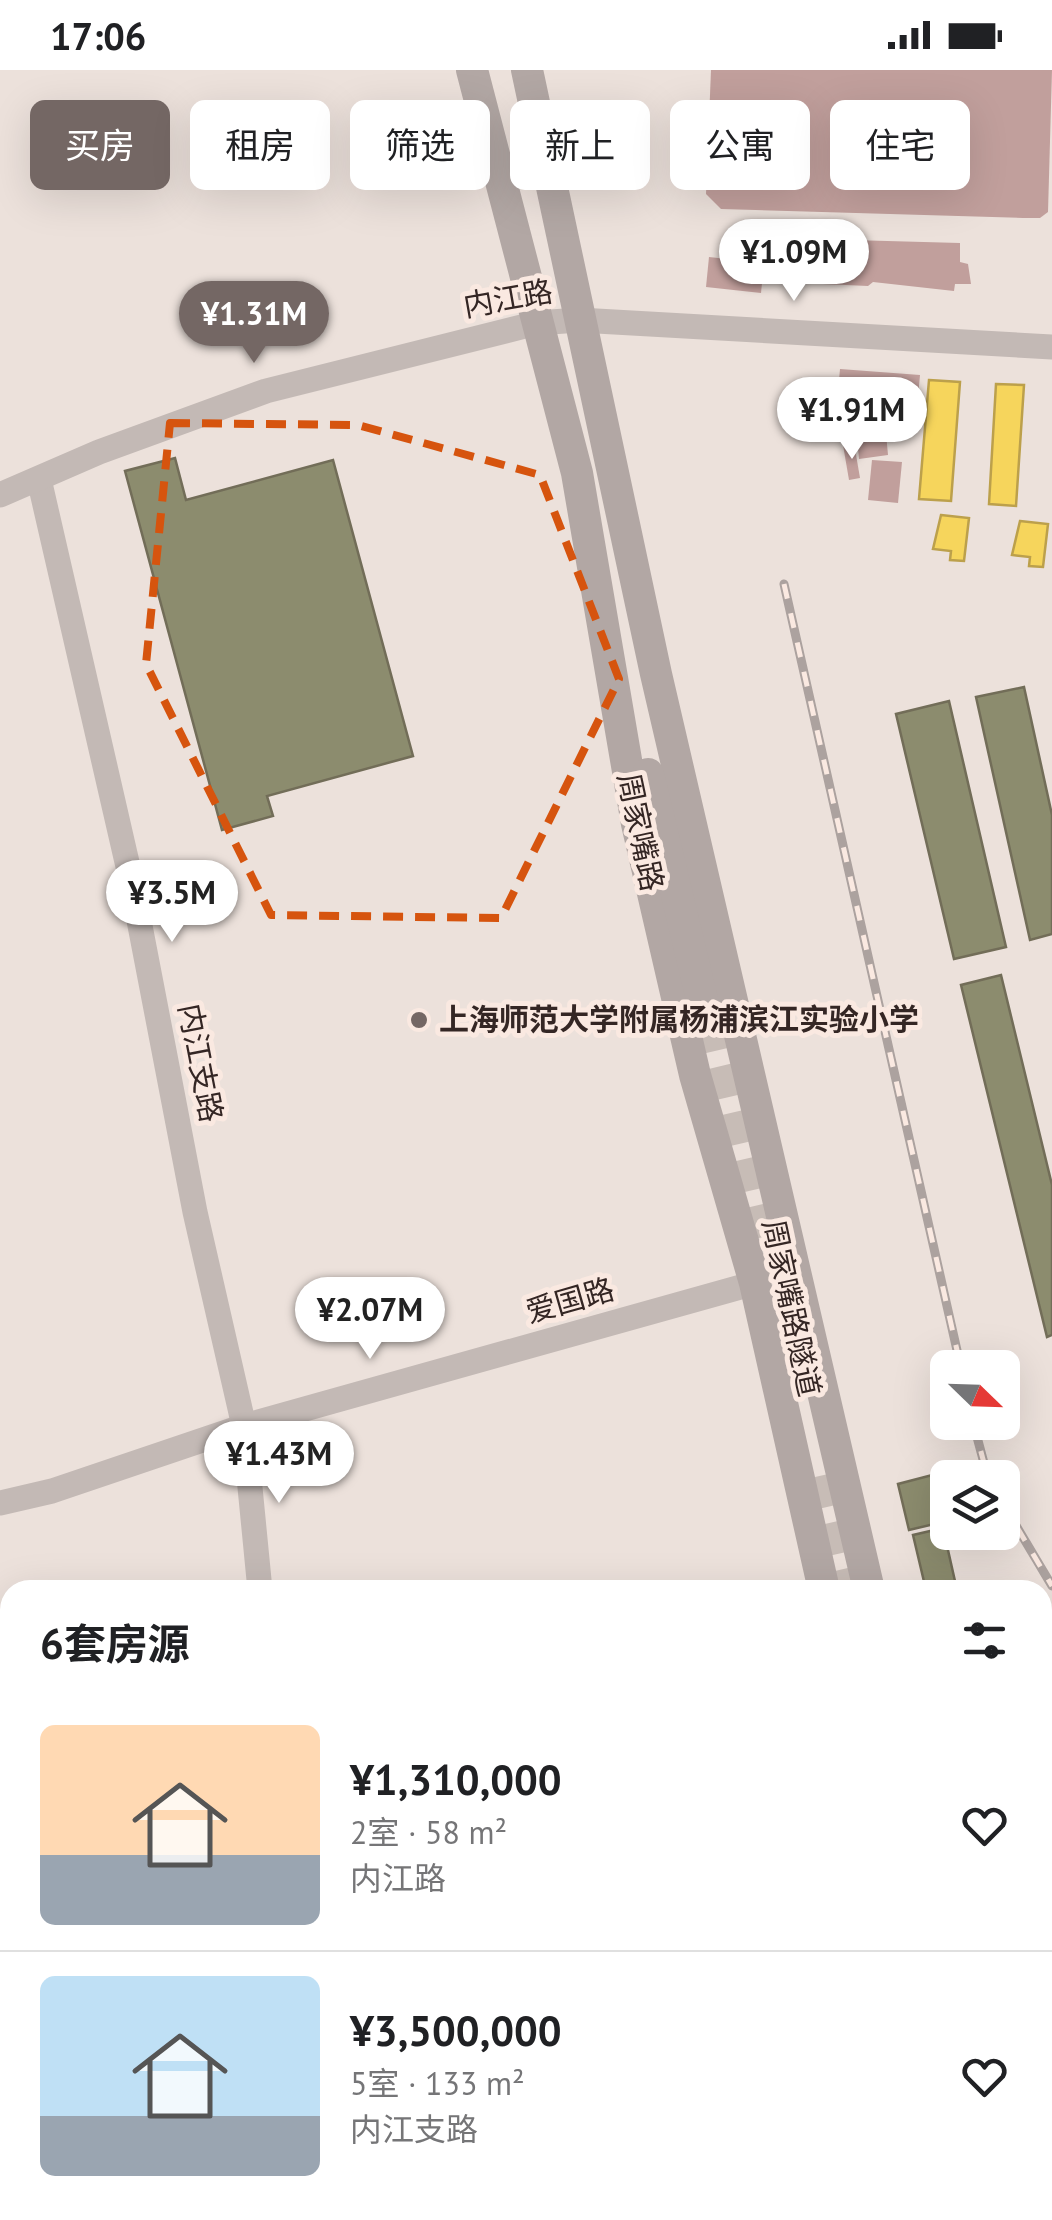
<!DOCTYPE html>
<html lang="zh">
<head>
<meta charset="utf-8">
<style>
  :root { --surface:#fff; --page:#f2f2f2; --text:#202124; --muted:#757577; --line:#e0e0e0; --accent:#746764 }
  body { margin:0; font-family:"PT Sans","Noto Sans SC",sans-serif; background:var(--page); color:var(--text); height:100vh; display:flex; flex-direction:column; font-size:38px; white-space:nowrap }
  * { box-sizing:border-box; margin:0 }
  p { font-size:32px; color:var(--muted) }
  .icon { flex:none; width:55px; height:55px; fill:none; stroke:currentColor; stroke-width:2; stroke-linecap:round; stroke-linejoin:round }
  .map { position:relative; flex:1; overflow:hidden }
  .panel { position:absolute; left:0px; top:1510px; width:1052px; height:640px; display:flex; flex-direction:column; background:var(--surface); border-radius:30px 30px 0 0; box-shadow:0 10px 40px #0002 }
  .panel>* { flex:none }
  .hud { position:absolute; left:30px; top:30px; width:992px; height:90px; display:flex; gap:20px }
  .needle { width:65px; rotate:113deg }
  .tools { position:absolute; left:930px; top:1280px; display:grid; gap:20px }
  .tools a { display:grid; place-items:center; width:90px; height:90px; border-radius:15px; background:var(--surface); box-shadow:0 10px 40px #0002; font-size:50px }
  .price { position:absolute; translate:-50% -85px; padding:0 22px; border-radius:35px; background:#fff; color:#222; font-size:32px; line-height:65px; filter:drop-shadow(0 2px 5px #0008) }
  .price::after { content:''; position:absolute; left:50%; top:60px; width:30px; height:22px; margin-left:-15px; background:inherit; clip-path:polygon(0 0,100% 0,50% 100%) }
  .price.active { background:var(--accent); color:#fff }
  ul { padding:0; list-style:none }
  li { display:flex; align-items:center; gap:30px; height:250px; padding:0 40px }
  li+li { border-top:2px solid var(--line) }
  li span { display:grid; place-items:center; flex:none; width:280px; height:200px; border-radius:15px; color:#555 }
  li>.icon { margin-inline-start:auto }
  span .icon { width:120px; height:120px; fill:#fffc; stroke-width:1 }
  li b { font-size:42px }
  h2 { display:flex; justify-content:space-between; align-items:center; height:120px; padding:0 40px; font-size:42px }
  .chip { padding:0 35px; border-radius:15px; background:var(--surface); box-shadow:0 10px 40px #0002; font-size:35px; line-height:90px }
  .chip.active { background:var(--accent); color:#fff }
  .status { display:flex; justify-content:space-between; align-items:center; height:70px; padding:0 50px; background:var(--surface); direction:ltr }
  .status svg { height:28px; fill:currentColor }
  .map>svg:first-child { display:block }
</style>
</head>
<body>
<div class="status"><b>17:06</b><svg viewBox="0 0 49 12"><path d="M0 12V9h3v3zM5 12V6h3v6zM10 12V3h3v9zM15 12V0h3v12zM26 1h20v11H26zM47 4h2v5h-2z"/></svg></div>
<div class="map">
<svg width="1052" height="2150" viewBox="0 0 1052 2150">
  <rect width="100%" height="100%" fill="#ece1db"/>
  <path fill="#d2d0b4" d="M10 1925V2095L0 2097V1926Z"/>
  <g fill="#f6d55c" stroke="#bca04b" stroke-width="2.5">
    <path d="M929 310 960 312 951 431 919 429Z"/>
    <path d="M996 314 1024 315 1016 436 989 434Z"/>
    <path d="M941 445 969 448 964 491 950 490 951 481 933 479Z"/>
    <path d="M1020 451 1048 454 1043 497 1029 496 1030 487 1012 485Z"/>
  </g>
  <g fill="#d6604d" stroke="#a54f41" stroke-width="2.5">
    <path d="M550 2140H650L608 2150H552Z"/>
    <path d="M750 2140 753 2150H706Z"/>
  </g>
  <g fill="#8c8c6e" stroke="#726d58" stroke-width="2.5">
    <path d="M175 388 186 430 333 390 413 686 267 726 273 746 222 760 125 401Z"/>
    <path d="M1024 617 1052 745V864L1030 870 976 627Z"/>
    <path d="M949 631 1006 877 954 889 896 644Z"/>
    <path d="M1001 905 1052 1115V1265L1047 1267 961 915Z"/>
    <path d="M936 1404 947 1451 909 1460 898 1414Z"/>
    <path d="M943 1458 957 1520H926L913 1465Z"/>
  </g>
  <g fill="#c19f9c">
    <path d="M711 0H1052L1048 142 1040 148H1023L721 139 706 124Z"/>
    <path d="M778 168 960 173V192L968 194 971 214H955L954 221 873 212 868 216 777 212Z"/>
    <path d="M709 187 764 193 761 223 706 217Z"/>
    <path d="M840 299 920 305 917 338 905 337 904 351 843 347 845 332H837Z"/>
    <path d="M885 353 888 385 859 389 856 356Z"/>
    <path d="M854 373 860 408 849 410 843 375Z"/>
    <path d="M872 390 902 392 898 433 868 430Z"/>
  </g>
  <g fill="none" stroke-linecap="round" stroke-linejoin="round">
    <g stroke="#c7bcb6" stroke-width="32" stroke-dasharray="32 16" stroke-linecap="butt">
      <path d="M707 950 768 1209"/>
      <path d="M815 1407 841 1520"/>
    </g>
    <g stroke="#c3b9b5" stroke-width="25">
      <path d="M39 409 132 814 195 1142 244 1356 260 1520"/>
      <path d="M0 425 99 382 266 321 537 253 579 250 1052 277"/>
      <path d="M0 1433 52 1421 244 1356 755 1213"/>
      <path d="M317 2140 318 2150"/>
    </g>
    <g stroke="#b2a7a4" stroke-width="32">
      <path d="M472 0 577 403 637 754 695 1005 755 1213 824 1520"/>
      <path d="M527 0 656 604 869 1520"/>
      <path d="M648 704 707 950"/>
      <path d="M964 2140 966 2150"/>
      <path d="M1006 2140 1008 2150"/>
    </g>
    <defs>
      <g id="rail">
        <path d="M784 514 961 1298"/>
        <path d="M973 1352 988 1408"/>
        <path d="M1002 1432 1052 1516"/>
      </g>
    </defs>
    <use href="#rail" stroke="#aca29f" stroke-width="9"/>
    <use href="#rail" stroke="#fae9e1" stroke-width="5" stroke-dasharray="15" stroke-linecap="butt"/>
  </g>
  <path fill="none" stroke="#d6540e" stroke-width="8" stroke-dasharray="20 12" stroke-linejoin="round" d="M170 353 358 355 540 405 619 609 501 848 271 845 146 594Z"/>
  <circle fill="#746764" stroke="#fae9e1" stroke-width="4" cx="419" cy="950" r="10"/>
  <g text-anchor="middle" stroke-width="10" stroke-linejoin="round" paint-order="stroke">
    <g font-size="30" fill="#342624" stroke="#fae9e1">
      <text transform="translate(508 229) rotate(-10)" y="10">内江路</text>
      <text transform="translate(640 762) rotate(78)" y="10">周家嘴路</text>
      <text transform="translate(200 993) rotate(79)" y="10">内江支路</text>
      <text transform="translate(570 1231) rotate(-16)" y="10">爱国路</text>
      <text transform="translate(791 1238) rotate(78)" y="10">周家嘴路隧道</text>
    </g>
    <g font-size="30" font-weight="bold" fill="#342624" stroke="#fae9e1" text-anchor="start">
      <text x="439" y="960">上海师范大学附属杨浦滨江实验小学</text>
    </g>
  </g>
</svg>
<div class="tools">
<a><svg class="needle" viewBox="-14 -14 28 28"><path d="M0-13l5 13h-10z" fill="#e53935"/><path d="M0 13l5-13h-10z" fill="#757577"/></svg></a>
<a><svg class="icon" aria-label="layers" viewBox="0 0 24 24"><path d="M12 4l9 5-9 5-9-5zM3 14l9 5 9-5"/></svg></a>
</div>
<b class="price" style="left:794px;top:234px">¥1.09M</b>
<b class="price active" style="left:254px;top:296px">¥1.31M</b>
<b class="price" style="left:852px;top:392px">¥1.91M</b>
<b class="price" style="left:172px;top:875px">¥3.5M</b>
<b class="price" style="left:370px;top:1292px">¥2.07M</b>
<b class="price" style="left:279px;top:1436px">¥1.43M</b>
<div class="hud">
<a class="chip active">买房</a>
<a class="chip">租房</a>
<a class="chip">筛选</a>
<a class="chip">新上</a>
<a class="chip">公寓</a>
<a class="chip">住宅</a>
</div>
<section class="panel">
<h2>6套房源<svg class="icon" aria-label="filters" viewBox="0 0 24 24"><path d="M4 7h16M4 17h16"/><circle cx="9" cy="7" r="2"/><circle cx="15" cy="17" r="2"/></svg></h2>
<ul>
<li><span style="background:linear-gradient(#ffd9b3 65%,#9aa5b1 0)"><svg class="icon" aria-label="home" viewBox="0 0 24 24"><path d="M3 11l9-7 9 7M6 9v11h12V9"/></svg></span><div><b>¥1,310,000</b><p>2室 · 58 m²</p><p>内江路</p></div><svg class="icon" aria-label="heart" viewBox="0 0 24 24"><path d="M12 20l-8-8c-3-5 5-10 8-4 3-6 11-1 8 4z"/></svg></li>
<li><span style="background:linear-gradient(#bfe0f5 70%,#9aa5b1 0)"><svg class="icon" aria-label="home" viewBox="0 0 24 24"><path d="M3 11l9-7 9 7M6 9v11h12V9"/></svg></span><div><b>¥3,500,000</b><p>5室 · 133 m²</p><p>内江支路</p></div><svg class="icon" aria-label="heart" viewBox="0 0 24 24"><path d="M12 20l-8-8c-3-5 5-10 8-4 3-6 11-1 8 4z"/></svg></li>
</ul>
</section>
</div>
</body>
</html>
